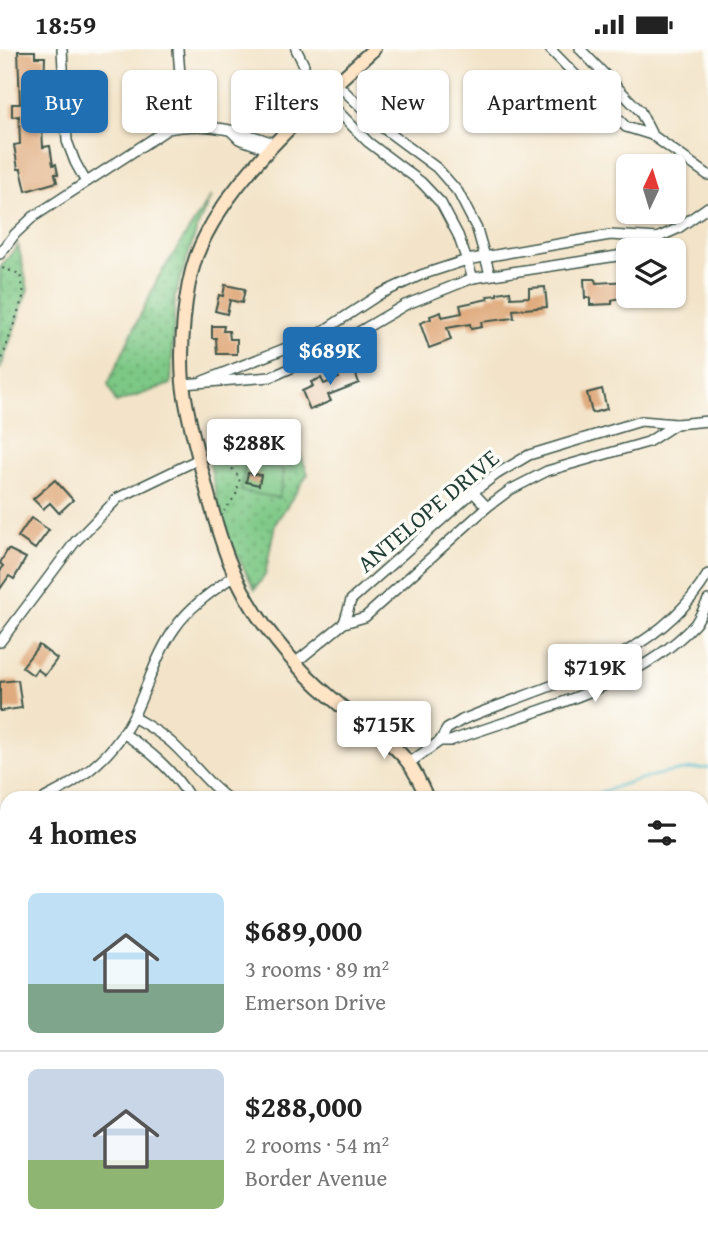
<!DOCTYPE html>
<html lang="en">
<head>
<meta charset="utf-8">
<style>
  :root { --surface:#fff; --page:#f6f6f6; --text:#222; --muted:#767676; --line:#e0e0e0; --accent:#1f6fb2 }
  body { margin:0; font-family:"Gentium Book Plus",serif; background:var(--page); color:var(--text); height:100vh; display:flex; flex-direction:column; font-size:26px; white-space:nowrap }
  * { box-sizing:border-box; margin:0 }
  p { font-size:23px; color:var(--muted) }
  .icon { flex:none; width:38px; height:38px; fill:none; stroke:currentColor; stroke-width:2; stroke-linecap:round; stroke-linejoin:round }
  .map { position:relative; flex:1; overflow:hidden }
  .details { position:absolute; left:0px; top:742px; width:709px; height:450px; display:flex; flex-direction:column; background:var(--surface); border-radius:21px 21px 0 0; box-shadow:0 2px 5px #0004 }
  .details>* { flex:none }
  .guide { position:absolute; left:21px; top:21px; width:667px; height:63px; display:flex; gap:14px }
  .needle { width:46px; rotate:4deg }
  .tools { position:absolute; left:616px; top:105px; display:grid; gap:14px }
  .tools a { display:grid; place-items:center; width:70px; height:70px; border-radius:10px; background:var(--surface); box-shadow:0 2px 5px #0004; font-size:35px }
  .price { position:absolute; translate:-50% -60px; padding:0 16px; border-radius:7px; background:#fff; color:#222; font-size:23px; line-height:46px; filter:drop-shadow(0 2px 4px #0008) }
  .price::after { content:''; position:absolute; left:50%; top:42px; width:21px; height:16px; margin-left:-10px; background:inherit; clip-path:polygon(0 0,100% 0,50% 100%) }
  .price.current { background:var(--accent); color:#fff }
  ul { padding:0; list-style:none }
  li { display:flex; align-items:center; gap:21px; height:175px; padding:0 28px }
  li+li { border-top:2px solid var(--line) }
  li span { display:grid; place-items:center; flex:none; width:196px; height:140px; border-radius:10px; color:#555 }
  li>.icon { margin-inline-start:auto }
  span .icon { width:84px; height:84px; fill:#fffc; stroke-width:1 }
  li b { font-size:30px }
  h2 { display:flex; justify-content:space-between; align-items:center; height:84px; padding:0 28px; font-size:30px }
  .pill { padding:0 24px; border-radius:10px; background:var(--surface); box-shadow:0 2px 5px #0004; font-size:24px; line-height:63px }
  .pill.current { background:var(--accent); color:#fff }
  .status { display:flex; justify-content:space-between; align-items:center; height:49px; padding:0 35px; background:var(--surface); direction:ltr }
  .status svg { height:19px; fill:currentColor }
  .map>svg:first-child { display:block }
</style>
</head>
<body>
<div class="status"><b>18:59</b><svg viewBox="0 0 49 12"><path d="M0 12V9h3v3zM5 12V6h3v6zM10 12V3h3v9zM15 12V0h3v12zM26 1h20v11H26zM47 4h2v5h-2z"/></svg></div>
<div class="map">
<svg width="708" height="1191" viewBox="0 0 708 1191">
  <defs>
    <pattern id="green-dots" width="8" height="8" patternUnits="userSpaceOnUse" patternTransform="scale(1.75)"><rect width="8" height="8" fill="#7dc885"/><path d="M2 2h.1M6 6h.1" fill="none" stroke="#66a46e" stroke-width="1.8" stroke-linecap="round"/></pattern>
  </defs>
  <rect width="100%" height="100%" fill="#fdfcf7"/>
  <filter id="ink" filterUnits="userSpaceOnUse"><feTurbulence type="fractalNoise" baseFrequency=".0143" numOctaves="2"/><feDisplacementMap in="SourceGraphic" scale="14" xChannelSelector="R" yChannelSelector="G"/><feConvolveMatrix kernelMatrix="1 2 1 2 8 2 1 2 1" color-interpolation-filters="sRGB"/></filter>
  <filter id="wash" filterUnits="userSpaceOnUse"><feTurbulence type="fractalNoise" baseFrequency=".00686" numOctaves="4" result="noise"/><feDisplacementMap in="SourceGraphic" scale="28" xChannelSelector="R" yChannelSelector="G"/><feGaussianBlur stdDeviation="1.57" result="paint"/><feColorMatrix in="noise" values="0 0 0 0 0 0 0 0 0 0 0 0 0 0 0 0 0 1.4 0 .05"/><feComposite in="paint" operator="in"/></filter>
  <g filter="url(#wash)">
    <rect width="100%" height="100%" fill="#f3e4c9"/>
    <g fill="url(#green-dots)" stroke="#4e825c" stroke-width="2">
      <path d="M211 147 198 176 175 247 171 335 116 354 108 335 158 229Z"/>
      <path d="M18 196 28 240 0 321V219Z"/>
      <path d="M298 399 308 425 275 475 265 526 255 540 224 482 209 411 232 410Z"/>
      <path d="M0 1121 7 1129V1185H54L60 1191H0Z"/>
    </g>
    <path fill="#7dc885" stroke="#4e825c" stroke-width="2" d="M246 414 284 421 279 449 241 442Z"/>
    <g fill="none" stroke-linecap="round" stroke-linejoin="round">
      <g stroke="#51bdcc" stroke-width="2.5">
        <path d="M587 749C626 733 666 720 708 719"/>
        <path d="M0 965 7 963"/>
      </g>
    </g>
    <g id="blocks">
      <g fill="#e0ab7e">
        <path d="M18 2H35V8H45L44 38H37L38 54H46L47 80H42L43 98 50 97 53 116 56 115 58 125H55L57 133 26 142 21 120H18L14 96 20 95 19 67 12 68V55H20Z"/>
        <path d="M584 230H595L596 234 628 232V247L612 251V255L590 256V249H585Z"/>
        <path d="M225 236 245 240 242 254 230 251 227 265 215 262 219 246 223 247Z"/>
        <path d="M545 238 547 258 513 261 514 269 481 273 482 278 471 280 470 275 447 279 451 291 429 299 420 274 431 270 430 267 441 263 442 268 462 264 460 256 488 250 487 247 497 246V244L510 242 511 249 529 248V239Z"/>
        <path d="M212 277H224L223 282H229L230 290H237V305H217L216 289H212Z"/>
        <path d="M352 315 359 334 328 346 331 352 310 361 302 342 313 337 311 333 321 329 324 335 339 329 336 321Z"/>
        <path d="M602 340 607 360 592 364 587 344Z"/>
        <path d="M248 424 261 426 259 436 246 433Z"/>
        <path d="M55 431 73 451 59 464 50 454 43 460 33 450Z"/>
        <path d="M31 469 49 481 35 500 18 488Z"/>
        <path d="M8 500 26 509 14 530 9 527 0 540V523L3 517 0 514Z"/>
        <path d="M39 596 57 610 45 626 37 620 33 626 22 618Z"/>
        <path d="M18 631 22 659 0 662V633Z"/>
      </g>
    </g>
  </g>
  <g filter="url(#ink)">
    <use href="#blocks" fill-opacity="0" stroke="#3f564a" stroke-width="2"/>
    <g fill="none" stroke-linecap="round" stroke-linejoin="round">
      <defs>
        <g id="lane">
          <path d="M0 769 7 767"/>
          <path d="M328 1191 329 1185"/>
          <path d="M385 1191 388 1190 389 1185"/>
        </g>
        <g id="street">
          <path d="M62 0 67 92 75 113 86 133"/>
          <path d="M178 0 184 77"/>
          <path d="M296 0 304 16"/>
          <path d="M550 0 626 78 652 86 708 126"/>
          <path d="M580 0 640 62 652 86"/>
          <path d="M337 35 383 79 437 119 458 143 477 180 490 225"/>
          <path d="M323 47 368 93 421 133 441 154 458 186 473 229"/>
          <path d="M231 82 239 90 270 101"/>
          <path d="M630 201 677 180 708 158"/>
          <path d="M0 205 15 185 33 168 168 80C204 72 242 82 276 95"/>
          <path d="M203 332 314 288 380 245 421 226 467 211 610 186 659 189"/>
          <path d="M183 335 271 328 316 308 405 256 473 229 617 207 628 202"/>
          <path d="M473 443 487 458"/>
          <path d="M344 574 351 551 473 443 497 425 529 406 641 372 676 375 708 372"/>
          <path d="M0 593 75 493 118 449 199 410"/>
          <path d="M295 614 344 574 365 568 487 458 510 441 547 422 648 393 676 375"/>
          <path d="M133 668C148 677 163 685 175 697 193 714 207 734 227 749"/>
          <path d="M123 684C150 702 173 721 190 749"/>
          <path d="M440 692 447 680 462 671C549 634 656 613 708 525"/>
          <path d="M409 714 440 692H450C530 663 636 639 695 575 700 568 704 559 708 551"/>
          <path d="M45 749C86 729 120 701 138 657 150 630 158 603 175 579 190 557 213 542 235 526"/>
          <path d="M702 1034 708 1029"/>
        </g>
        <g id="secondary">
          <path d="M374 0C315 54 224 132 196 208 184 243 180 296 183 334 186 363 195 393 202 422 218 486 232 538 275 590 292 612 312 633 334 651 358 673 391 689 410 716 417 726 422 738 427 749"/>
          <path d="M159 1191 166 1185"/>
        </g>
        <g id="primary">
          <path d="M0 1025 7 1037"/>
          <path d="M0 1057 7 1070"/>
          <path d="M93 1185 99 1191"/>
          <path d="M116 1185 122 1191"/>
        </g>
      </defs>
      <use href="#lane" stroke="#3f564a" stroke-width="8"/>
      <use href="#street" stroke="#3f564a" stroke-width="12"/>
      <use href="#secondary" stroke="#3f564a" stroke-width="16"/>
      <use href="#primary" stroke="#3f564a" stroke-width="18"/>
      <g stroke="#3f564a" stroke-width="2" stroke-dasharray="2 5" stroke-linecap="butt">
        <path d="M0 316 24 245 20 225 2 219"/>
        <path d="M213 412 229 416 240 429 236 446 224 462"/>
      </g>
      <use href="#lane" stroke="#fff" stroke-width="4.5"/>
      <use href="#street" stroke="#fff" stroke-width="9"/>
      <use href="#secondary" stroke="#ffe4c6" stroke-width="12"/>
      <use href="#primary" stroke="#febb71" stroke-width="14"/>
    </g>
  </g>
  <g text-anchor="middle" stroke-width="7" stroke-linejoin="round" paint-order="stroke">
    <g font-size="24" fill="#1f3d34" stroke="#fdfcf7">
      <text transform="translate(428 462) rotate(-40)" y="8">ANTELOPE DRIVE</text>
    </g>
  </g>
</svg>
<div class="tools">
<a><svg class="needle" viewBox="-14 -14 28 28"><path d="M0-13l5 13h-10z" fill="#e53935"/><path d="M0 13l5-13h-10z" fill="#767676"/></svg></a>
<a><svg class="icon" aria-label="layers" viewBox="0 0 24 24"><path d="M12 4l9 5-9 5-9-5zM3 14l9 5 9-5"/></svg></a>
</div>
<b class="price current" style="left:330px;top:338px">$689K</b>
<b class="price" style="left:254px;top:430px">$288K</b>
<b class="price" style="left:595px;top:655px">$719K</b>
<b class="price" style="left:384px;top:712px">$715K</b>
<div class="guide">
<a class="pill current">Buy</a>
<a class="pill">Rent</a>
<a class="pill">Filters</a>
<a class="pill">New</a>
<a class="pill">Apartment</a>
</div>
<section class="details">
<h2>4 homes<svg class="icon" aria-label="filters" viewBox="0 0 24 24"><path d="M4 7h16M4 17h16"/><circle cx="9" cy="7" r="2"/><circle cx="15" cy="17" r="2"/></svg></h2>
<ul>
<li><span style="background:linear-gradient(#bfe0f5 65%,#7fa58c 0)"><svg class="icon" aria-label="home" viewBox="0 0 24 24"><path d="M3 11l9-7 9 7M6 9v11h12V9"/></svg></span><div><b>$689,000</b><p>3 rooms · 89 m²</p><p>Emerson Drive</p></div></li>
<li><span style="background:linear-gradient(#c9d6e8 65%,#8fb573 0)"><svg class="icon" aria-label="home" viewBox="0 0 24 24"><path d="M3 11l9-7 9 7M6 9v11h12V9"/></svg></span><div><b>$288,000</b><p>2 rooms · 54 m²</p><p>Border Avenue</p></div></li>
</ul>
</section>
</div>
</body>
</html>
